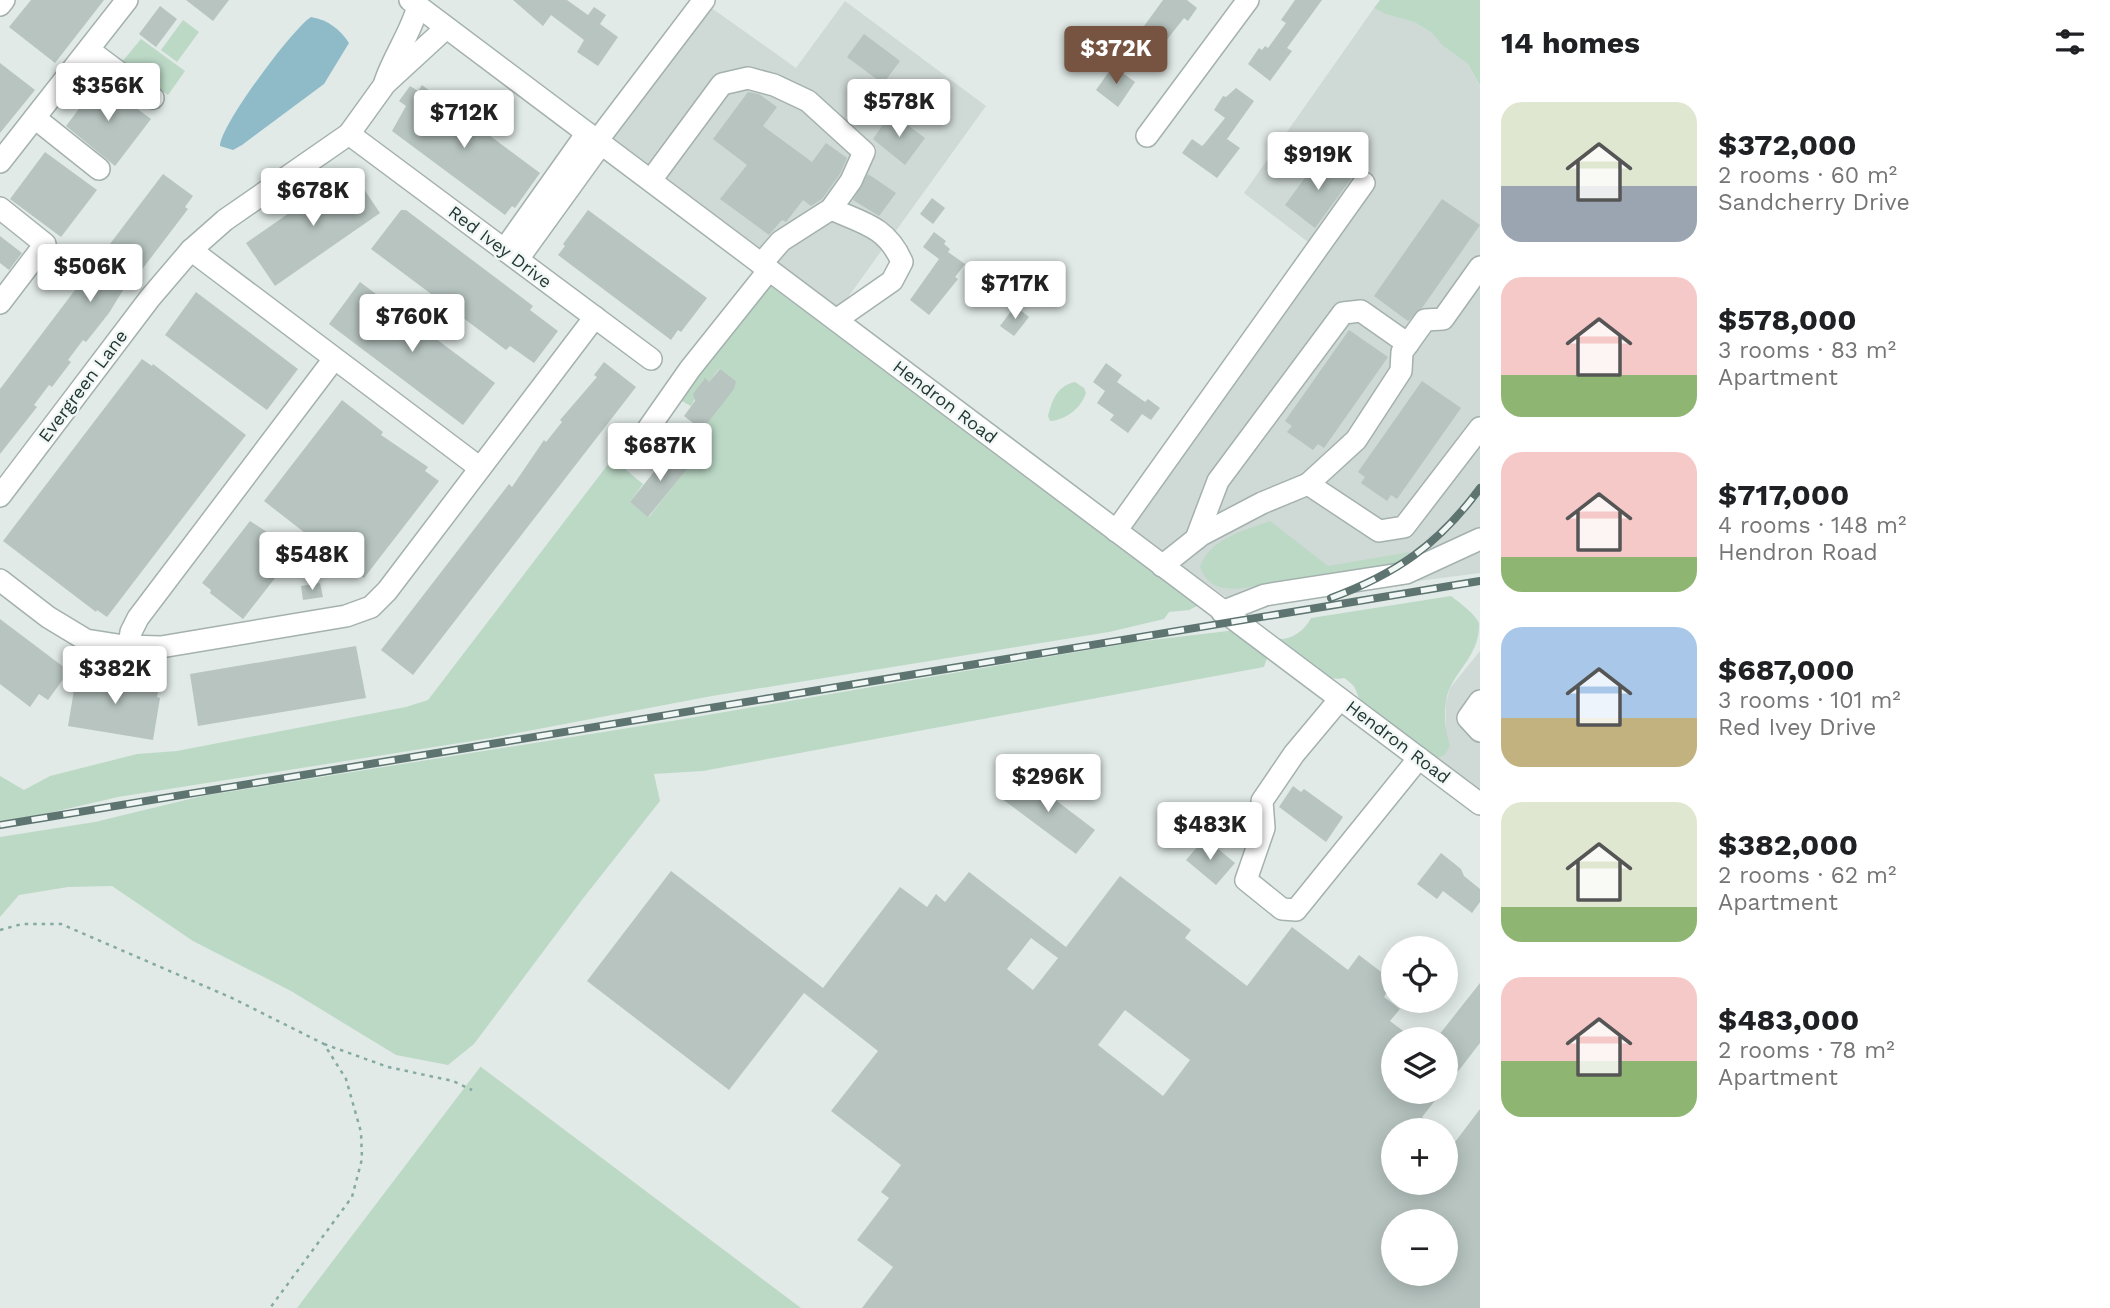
<!DOCTYPE html>
<html lang="en">
<head>
<meta charset="utf-8">
<style>
  :root { --surface:#fff; --page:#f2f2f2; --text:#202124; --muted:#757577; --accent:#775342 }
  body { margin:0; font-family:"Work Sans",sans-serif; background:var(--page); color:var(--text); height:100vh; display:flex; flex-direction:column; font-size:26px; white-space:nowrap }
  * { box-sizing:border-box; margin:0 }
  p { font-size:23px; color:var(--muted) }
  .icon { flex:none; width:38px; height:38px; fill:none; stroke:currentColor; stroke-width:2; stroke-linecap:round; stroke-linejoin:round }
  .map { position:relative; flex:1; overflow:hidden }
  .side { display:flex; flex-direction:column; background:var(--surface); width:630px }
  .side>* { flex:none }
  .tools { position:absolute; left:1381px; top:936px; display:grid; gap:14px }
  .tools a { display:grid; place-items:center; width:77px; height:77px; border-radius:50%; background:var(--surface); box-shadow:0 4px 18px #0003; font-size:35px }
  .price { position:absolute; translate:-50% -60px; padding:0 16px; border-radius:7px; background:#fff; color:#222; font-size:23px; line-height:46px; filter:drop-shadow(0 2px 4px #0008) }
  .price::after { content:''; position:absolute; left:50%; top:42px; width:21px; height:16px; margin-left:-10px; background:inherit; clip-path:polygon(0 0,100% 0,50% 100%) }
  .price.current { background:var(--accent); color:#fff }
  ul { padding:0; list-style:none }
  li { display:flex; align-items:center; gap:21px; height:175px; padding:0 21px }
  li span { display:grid; place-items:center; flex:none; width:196px; height:140px; border-radius:21px; color:#555 }
  li>.icon { margin-inline-start:auto }
  span .icon { width:84px; height:84px; fill:#fffc; stroke-width:1 }
  li b { font-size:30px }
  h2 { display:flex; justify-content:space-between; align-items:center; height:84px; padding:0 21px; font-size:30px }
  main { display:flex; flex:1; min-height:0 }
  .map>svg:first-child { display:block }
</style>
</head>
<body>
<main>
<div class="map">
<svg width="1480" height="1308" viewBox="0 0 1480 1308">
  <rect width="100%" height="100%" fill="#e1eae7"/>
  <g fill="#cfd9d6">
    <path d="M845 1 986 106 838 311 596 128 703 2 796 68Z"/>
    <path d="M1374 8 1385 14 1414 22 1432 33 1443 46 1468 64 1480 87V573L1279 599 1233 602 1120 523 1312 245 1244 193Z"/>
    <path d="M1480 651V791L1438 758 1445 755 1446 703 1450 688Z"/>
  </g>
  <g fill="#bcd9c6">
    <path d="M1380 0H1480V86L1468 64 1443 46 1432 33 1414 22 1385 14 1374 8Z"/>
    <path d="M183 20 199 32 177 62 161 50Z"/>
    <path d="M141 39 185 71 168 95 122 62Z"/>
    <path d="M767 277 1199 605 1189 610 1169 612 1164 619 1109 632 712 696 491 738 118 797 36 816 0 821V776L24 790 50 776 137 754 177 751 406 707 428 700 622 446 632 457 626 470 643 484 630 502 649 517 690 464 669 446 678 438 695 436 702 430 736 381 719 369 709 382 704 379C696 390 696 399 691 406L680 400Z"/>
    <path d="M1075 382 1084 388 1086 393C1081 408 1066 420 1050 421L1048 416C1052 400 1057 386 1075 382Z"/>
    <path d="M1270 521 1328 566 1410 552 1389 570 1286 583C1257 581 1214 605 1200 567 1210 538 1244 531 1270 521Z"/>
    <path d="M1451 596C1461 604 1473 612 1479 623 1480 653 1459 667 1449 690 1443 706 1444 729 1450 745L1445 755 1438 758C1430 756 1362 704 1359 698 1354 687 1357 687 1344 678 1322 684 1295 652 1278 639 1292 640 1305 630 1311 618Z"/>
    <path d="M1236 630 1268 655 1264 667 703 771 654 774 660 801 581 901 474 1044 448 1065 396 1055 291 991 193 941 112 886 68 887 19 895 0 917V837L95 822 202 796 672 721 1135 642Z"/>
    <path d="M481 1066V1067L801 1308H297Z"/>
  </g>
  <path fill="#8fbbc9" d="M311 17C328 20 340 29 349 43L324 84 242 145 233 150 220 146C219 127 293 28 311 17Z"/>
  <g fill="#b7c4c0" fill-rule="evenodd">
    <path d="M31 0H104L55 63 9 27Z"/>
    <path d="M186 0H229L213 21Z"/>
    <path d="M513 0H567L588 15 594 7 606 15 600 24 618 37 598 66 577 52 584 40 551 15 543 26Z"/>
    <path d="M1163 0H1187L1197 8 1188 21 1184 18 1154 56 1134 40Z"/>
    <path d="M1295 0H1322L1287 48 1292 51 1270 81 1248 64 1259 48 1262 50 1265 46 1268 48 1286 23 1281 20Z"/>
    <path d="M160 6 177 19 156 47 139 34Z"/>
    <path d="M864 34 900 61 883 84 847 57Z"/>
    <path d="M0 63 35 90 0 133Z"/>
    <path d="M1113 66 1135 82 1118 107 1096 90Z"/>
    <path d="M100 81 151 119 115 166 66 126Z"/>
    <path d="M422 85 540 173 515 208 512 206 505 215 392 131 406 106 399 101 410 86 418 91Z"/>
    <path d="M1236 88 1254 101 1227 139 1240 148 1217 178 1182 153 1192 139 1202 146 1205 143 1225 118 1214 110 1223 96 1226 97Z"/>
    <path d="M748 92 759 94 777 107 763 126 812 162 826 143 847 158 840 174 822 199 811 206 803 200 786 222 782 220 769 235 720 199 747 165 713 139Z"/>
    <path d="M891 113 925 138 905 165 873 139Z"/>
    <path d="M45 152 97 190 61 237 10 199Z"/>
    <path d="M1321 156 1351 179 1315 228 1285 205Z"/>
    <path d="M351 170 380 213 275 286 246 243Z"/>
    <path d="M163 174 193 196 185 207 188 209 134 280 131 277 109 313 86 342 83 340 68 360 71 362 52 387 49 385 34 405 37 407 0 454V389Z"/>
    <path d="M868 174 896 193 879 216 853 200Z"/>
    <path d="M932 198 945 208 933 224 920 214Z"/>
    <path d="M1442 199 1480 225 1422 308 1408 321 1374 296Z"/>
    <path d="M401 210H406L533 306 530 310 558 331 534 363 510 346 506 350 371 249Z"/>
    <path d="M588 210 707 298 681 332 678 330 671 340 558 255 565 246 563 244Z"/>
    <path d="M934 232 946 241 944 244 950 249 948 252 965 264 955 277 958 279 929 315 910 300 939 259 923 247Z"/>
    <path d="M0 236 22 253 9 270 0 263Z"/>
    <path d="M360 282 495 383 463 425 329 324Z"/>
    <path d="M196 292 298 369 267 410 165 335Z"/>
    <path d="M1015 306 1029 317 1014 336 1000 326Z"/>
    <path d="M1349 330 1388 357 1324 448 1318 444 1313 450 1287 432 1292 426 1285 421Z"/>
    <path d="M142 359 152 366 153 364 246 435 107 617 97 610 96 612 3 541Z"/>
    <path d="M604 362 636 387 413 675 381 650 509 484 512 487 544 440 546 442 562 422 560 420 597 377 594 375Z"/>
    <path d="M1106 363 1122 375 1117 382 1145 402 1148 399 1160 408 1151 420 1142 414 1128 433 1110 420 1114 415 1097 403 1105 391 1093 382Z"/>
    <path d="M720 369 736 381 734 389 702 430 684 416 695 401 693 394 705 378 709 382Z"/>
    <path d="M1422 381 1461 408 1397 499 1391 495 1387 501 1361 483 1365 477 1358 472Z"/>
    <path d="M342 400 383 432 381 435 428 467 425 471 439 481 364 578 347 566 341 574 326 563 332 554 264 501Z"/>
    <path d="M672 449 691 464 648 517 630 502Z"/>
    <path d="M250 521 296 551 243 619 210 593 211 590 202 583Z"/>
    <path d="M320 583 323 597 303 600 301 586Z"/>
    <path d="M0 619 69 671 48 700 39 694 30 707 0 684Z"/>
    <path d="M356 646 366 698 198 726 190 674Z"/>
    <path d="M77 672 159 686 157 697 160 698 153 740 68 726Z"/>
    <path d="M1021 774 1095 830 1076 854 1001 798Z"/>
    <path d="M1293 786 1301 792 1304 789 1343 817 1326 842 1279 807Z"/>
    <path d="M1205 838 1235 863 1216 885 1186 860Z"/>
    <path d="M1441 853 1461 869 1464 876 1480 889V902L1472 913 1443 891 1437 899 1417 884Z"/>
    <path d="M671 871 823 988 900 887 927 907 936 894 945 902 969 872 1066 947 1120 876 1191 930 1185 938 1247 986 1292 927 1348 970 1359 955 1393 981 1384 997 1400 1009 1390 1021 1415 1040H1393V1092H1442L1422 1117 1440 1130H1393V1183H1446V1135L1455 1142 1480 1109V1308H862L893 1267 857 1240 889 1198 881 1192 901 1165 831 1111 878 1051 804 993 729 1090 587 981ZM1031 938 1058 958 1033 990 1007 969ZM1125 1010 1190 1060 1163 1096 1098 1045ZM1393 1222H1446V1274H1393Z"/>
    <path d="M1480 983V1043L1446 1087V1040H1435Z"/>
  </g>
  <g fill="none" stroke-linecap="round" stroke-linejoin="round">
    <defs>
      <g id="minor">
        <path d="M410 0 1480 804"/>
        <path d="M0 5 4 0"/>
        <path d="M89 50 153 98"/>
        <path d="M385 82C394 55 411 33 418 6"/>
        <path d="M35 118 99 169"/>
        <path d="M349 134 651 359"/>
        <path d="M1147 136 1248 0"/>
        <path d="M597 141 704 0"/>
        <path d="M0 162 127 0"/>
        <path d="M651 180 722 84 748 78 774 85 808 101 864 152 851 181 831 209 781 241 761 264"/>
        <path d="M0 208 45 244 0 303"/>
        <path d="M831 209C863 223 887 227 902 262L892 281 836 320"/>
        <path d="M191 250 480 468"/>
        <path d="M504 250 587 133"/>
        <path d="M518 259 601 144"/>
        <path d="M647 457 648 429 690 369 769 270"/>
        <path d="M1308 484 1379 531 1404 527 1480 428"/>
        <path d="M0 496 150 298 191 250 225 220 349 134 385 84 446 28"/>
        <path d="M1116 531 1364 183"/>
        <path d="M1196 539 1218 481 1343 313 1361 311 1408 344"/>
        <path d="M1162 566 1201 535 1262 503 1308 484 1356 440 1401 371 1402 352 1425 320 1443 319 1480 267"/>
        <path d="M0 580 48 617 86 640 124 646 161 647 346 616 371 607 387 591 595 317"/>
        <path d="M1222 612 1265 595 1406 573 1480 539"/>
        <path d="M129 646 131 632 138 618 334 359"/>
        <path d="M1340 699 1294 754 1262 801 1264 828 1246 880 1282 909 1296 910 1419 758"/>
        <path d="M1480 701 1468 718 1480 731"/>
      </g>
    </defs>
    <use href="#minor" stroke="#a4b1ae" stroke-width="24"/>
    <g stroke="#85aaa2" stroke-width="2.5" stroke-dasharray="3.5 5" stroke-linecap="butt">
      <path d="M0 930 22 924H61L232 998 324 1044 346 1079 361 1132 362 1159 352 1197 270 1308"/>
      <path d="M324 1044 388 1067 453 1081 472 1090"/>
    </g>
    <use href="#minor" stroke="#fff" stroke-width="21"/>
    <defs>
      <g id="rail">
        <path d="M1331 598C1396 574 1439 544 1480 488"/>
        <path d="M0 825 1480 581"/>
      </g>
    </defs>
    <use href="#rail" stroke="#5e7470" stroke-width="8"/>
    <use href="#rail" stroke="#f1f7f4" stroke-width="5" stroke-dasharray="16" stroke-linecap="butt"/>
  </g>
  <g text-anchor="middle" stroke-width="5" stroke-linejoin="round" paint-order="stroke">
    <g font-size="18" fill="#233835" stroke="#f1f7f4">
      <text transform="translate(500 247) rotate(37)" y="6">Red Ivey Drive</text>
      <text transform="translate(83 386) rotate(-53)" y="6">Evergreen Lane</text>
      <text transform="translate(945 402) rotate(37)" y="6">Hendron Road</text>
      <text transform="translate(1398 742) rotate(37)" y="6">Hendron Road</text>
    </g>
  </g>
</svg>
<div class="tools">
<a><svg class="icon" aria-label="locate" viewBox="0 0 24 24"><circle cx="12" cy="12" r="6"/><path d="M12 2v4M12 18v4M2 12h4M18 12h4"/></svg></a>
<a><svg class="icon" aria-label="layers" viewBox="0 0 24 24"><path d="M12 4l9 5-9 5-9-5zM3 14l9 5 9-5"/></svg></a>
<a>+</a>
<a>−</a>
</div>
<b class="price current" style="left:1116px;top:86px">$372K</b>
<b class="price" style="left:108px;top:123px">$356K</b>
<b class="price" style="left:899px;top:139px">$578K</b>
<b class="price" style="left:464px;top:150px">$712K</b>
<b class="price" style="left:1318px;top:192px">$919K</b>
<b class="price" style="left:313px;top:228px">$678K</b>
<b class="price" style="left:90px;top:304px">$506K</b>
<b class="price" style="left:1015px;top:321px">$717K</b>
<b class="price" style="left:412px;top:354px">$760K</b>
<b class="price" style="left:660px;top:483px">$687K</b>
<b class="price" style="left:312px;top:592px">$548K</b>
<b class="price" style="left:115px;top:706px">$382K</b>
<b class="price" style="left:1048px;top:814px">$296K</b>
<b class="price" style="left:1210px;top:862px">$483K</b>
</div>
<section class="side">
<h2>14 homes<svg class="icon" aria-label="filters" viewBox="0 0 24 24"><path d="M4 7h16M4 17h16"/><circle cx="9" cy="7" r="2"/><circle cx="15" cy="17" r="2"/></svg></h2>
<ul>
<li><span style="background:linear-gradient(#dfe7d0 60%,#9aa5b1 0)"><svg class="icon" aria-label="home" viewBox="0 0 24 24"><path d="M3 11l9-7 9 7M6 9v11h12V9"/></svg></span><div><b>$372,000</b><p>2 rooms · 60 m²</p><p>Sandcherry Drive</p></div></li>
<li><span style="background:linear-gradient(#f6c9c9 70%,#8fb573 0)"><svg class="icon" aria-label="home" viewBox="0 0 24 24"><path d="M3 11l9-7 9 7M6 9v11h12V9"/></svg></span><div><b>$578,000</b><p>3 rooms · 83 m²</p><p>Apartment</p></div></li>
<li><span style="background:linear-gradient(#f6c9c9 75%,#8fb573 0)"><svg class="icon" aria-label="home" viewBox="0 0 24 24"><path d="M3 11l9-7 9 7M6 9v11h12V9"/></svg></span><div><b>$717,000</b><p>4 rooms · 148 m²</p><p>Hendron Road</p></div></li>
<li><span style="background:linear-gradient(#a9c7e8 65%,#c2b280 0)"><svg class="icon" aria-label="home" viewBox="0 0 24 24"><path d="M3 11l9-7 9 7M6 9v11h12V9"/></svg></span><div><b>$687,000</b><p>3 rooms · 101 m²</p><p>Red Ivey Drive</p></div></li>
<li><span style="background:linear-gradient(#dfe7d0 75%,#8fb573 0)"><svg class="icon" aria-label="home" viewBox="0 0 24 24"><path d="M3 11l9-7 9 7M6 9v11h12V9"/></svg></span><div><b>$382,000</b><p>2 rooms · 62 m²</p><p>Apartment</p></div></li>
<li><span style="background:linear-gradient(#f6c9c9 60%,#8fb573 0)"><svg class="icon" aria-label="home" viewBox="0 0 24 24"><path d="M3 11l9-7 9 7M6 9v11h12V9"/></svg></span><div><b>$483,000</b><p>2 rooms · 78 m²</p><p>Apartment</p></div></li>
</ul>
</section>
</main>
</body>
</html>
